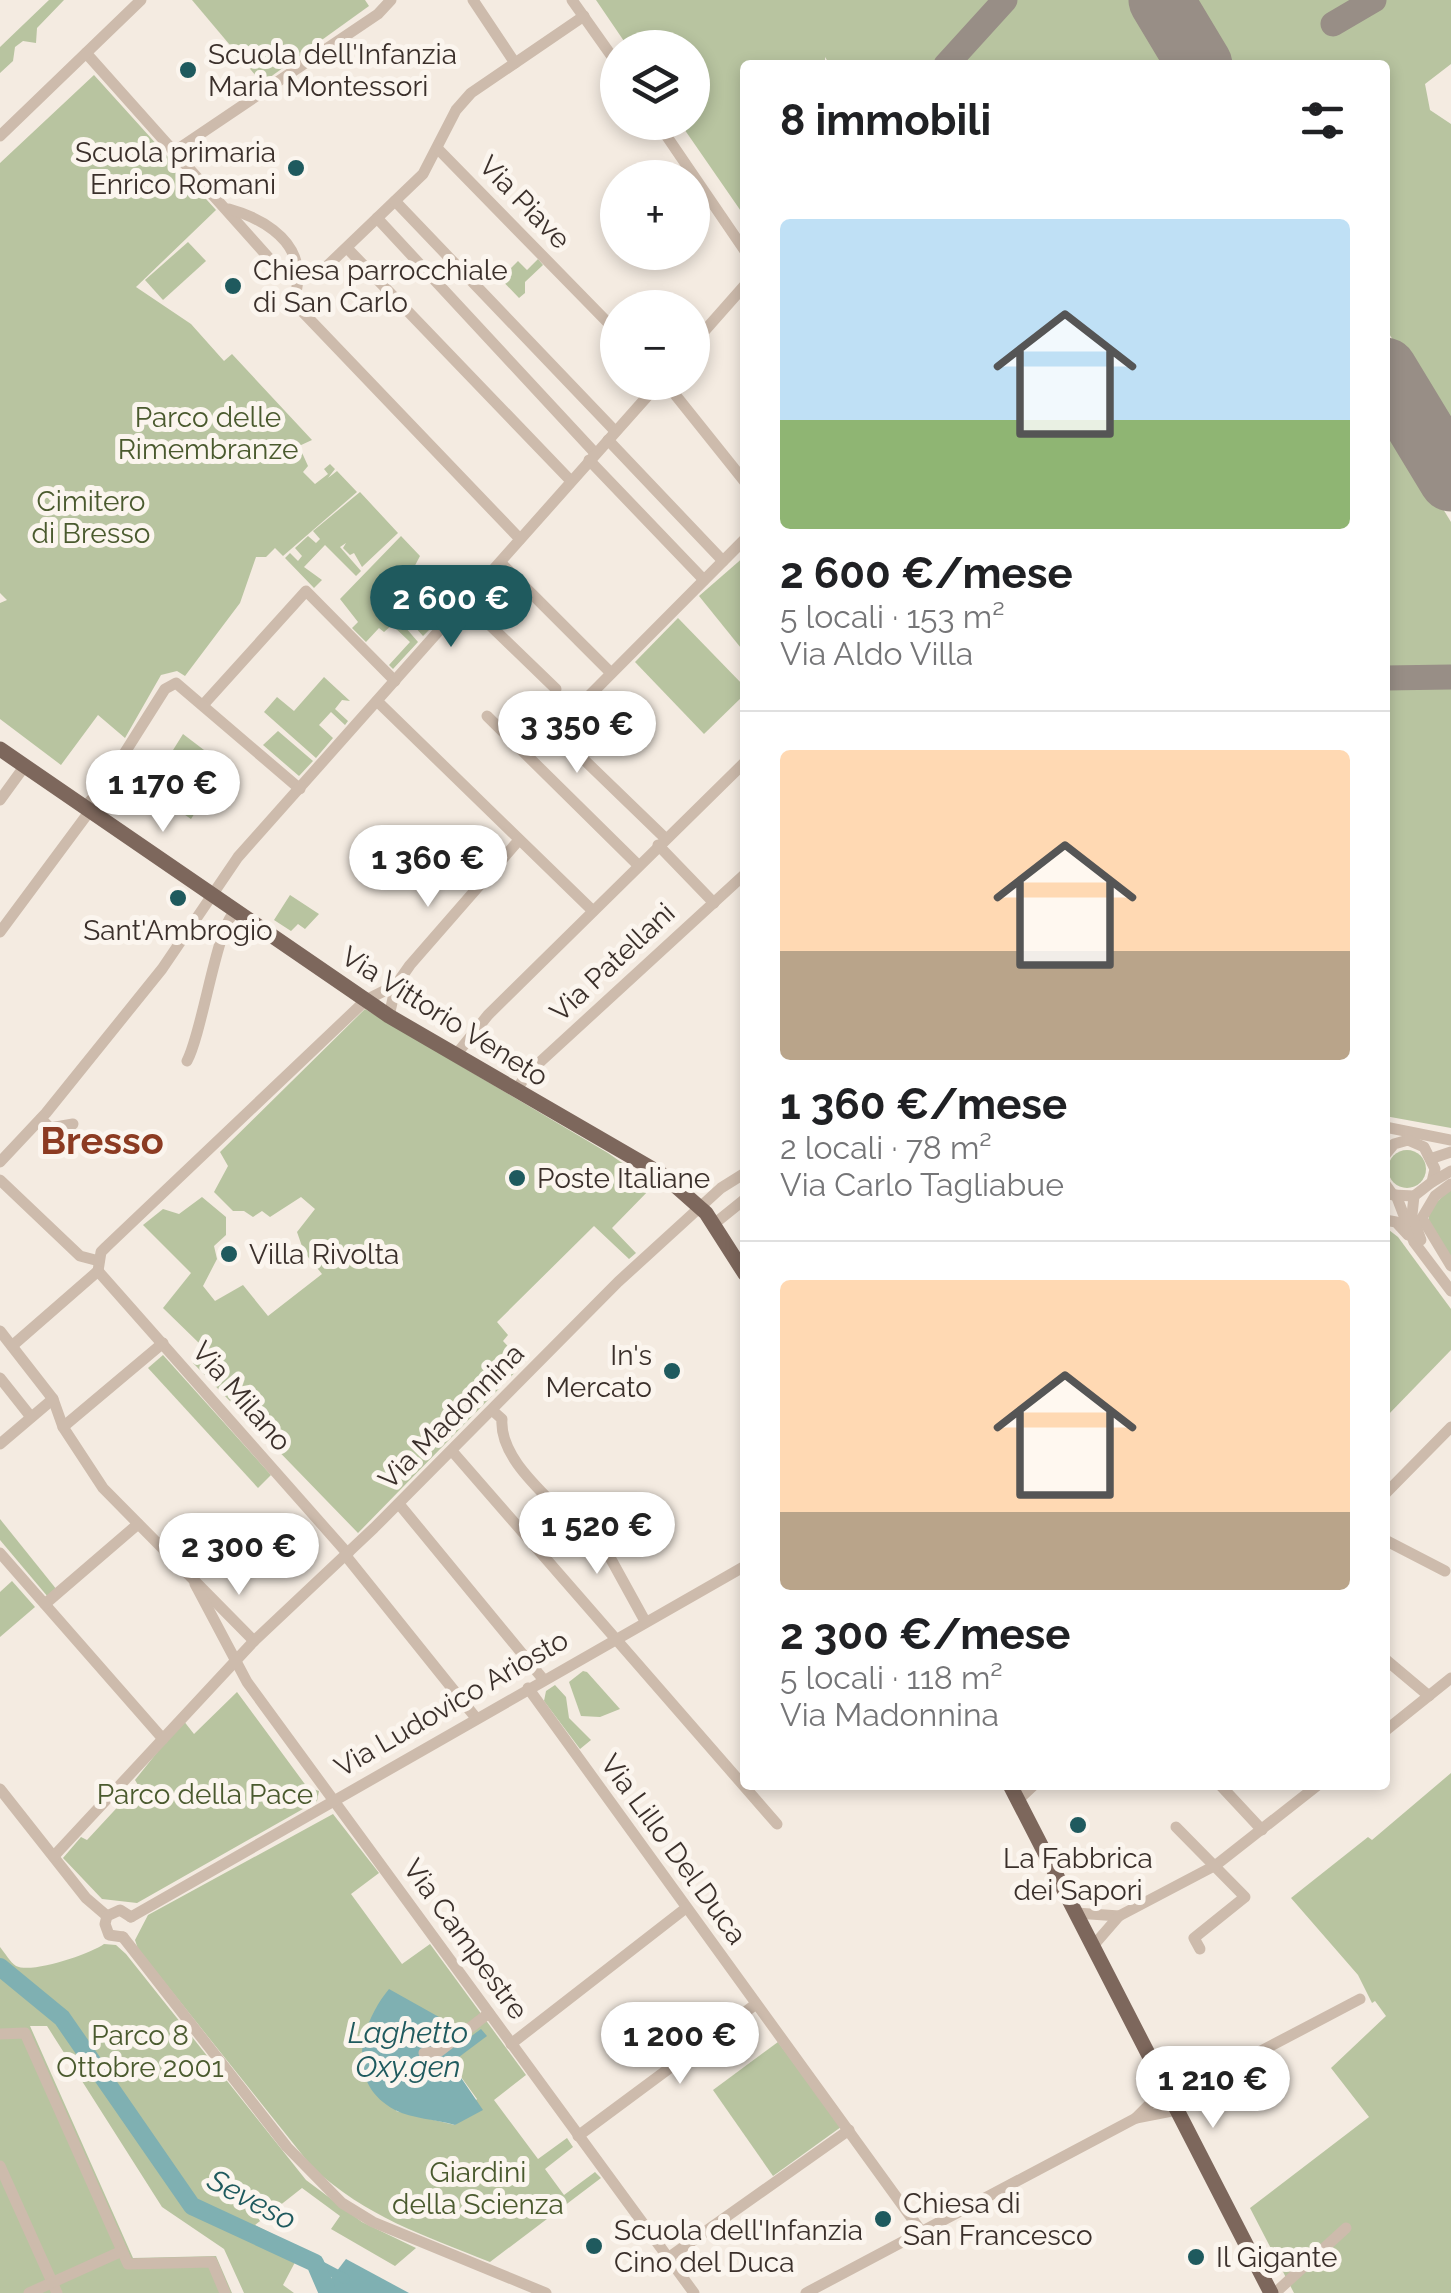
<!DOCTYPE html>
<html lang="it">
<head>
<meta charset="utf-8">
<style>
  :root { --surface:#fff; --page:#f2f2f2; --text:#202124; --muted:#757577; --line:#e0e0e0; --accent:#1f5a5e }
  body { margin:0; font-family:Raleway,sans-serif; background:var(--page); color:var(--text); height:100vh; display:flex; flex-direction:column; font-size:38px; white-space:nowrap }
  * { box-sizing:border-box; margin:0 }
  p { font-size:32px; color:var(--muted) }
  .icon { flex:none; width:55px; height:55px; fill:none; stroke:currentColor; stroke-width:2; stroke-linecap:round; stroke-linejoin:round }
  .map { position:relative; flex:1; overflow:hidden }
  .side { position:absolute; left:740px; top:60px; width:650px; height:1730px; display:flex; flex-direction:column; background:var(--surface); border-radius:10px; box-shadow:0 5px 15px #0003 }
  .side>* { flex:none }
  .fabs { position:absolute; left:600px; top:30px; display:grid; gap:20px }
  .fabs a { display:grid; place-items:center; width:110px; height:110px; border-radius:50%; background:var(--surface); box-shadow:0 5px 15px #0003; font-size:50px }
  .price { position:absolute; translate:-50% -85px; padding:0 22px; border-radius:35px; background:#fff; color:#222; font-size:32px; line-height:65px; filter:drop-shadow(0 2px 5px #0008) }
  .price::after { content:''; position:absolute; left:50%; top:60px; width:30px; height:22px; margin-left:-15px; background:inherit; clip-path:polygon(0 0,100% 0,50% 100%) }
  .price.selected { background:var(--accent); color:#fff }
  ul { padding:0; list-style:none }
  li { display:grid; align-content:center; gap:20px; height:530px; padding:0 40px }
  li+li { border-top:2px solid var(--line) }
  li span { display:grid; place-items:center; height:310px; border-radius:10px; color:#555 }
  li>.icon { margin-inline-start:auto }
  span .icon { width:180px; height:180px; fill:#fffc; stroke-width:1 }
  li b { font-size:42px }
  h2 { display:flex; justify-content:space-between; align-items:center; height:120px; padding:0 40px; font-size:42px }
  .map>svg:first-child { display:block }
</style>
</head>
<body>
<div class="map">
<svg width="1451" height="2293" viewBox="0 0 1451 2293">
  <rect width="100%" height="100%" fill="#f4ebe1"/>
  <g fill="#b8c4a0" fill-rule="evenodd">
    <path d="M49 0H64L37 28 36 43 23 41 15 47 13 61 0 73V47Z"/>
    <path d="M192 0H365L369 6 262 83Z"/>
    <path d="M596 0H998L939 65H830L825 57V65H745V217L680 123 692 122V48L628 47Z"/>
    <path d="M1011 0H1134L1173 65H951Z"/>
    <path d="M1186 0H1451V64L1425 84 1430 110 1451 124V435L1385 327V65H1226Z"/>
    <path d="M94 75 216 210 136 287 191 324 224 361 232 354 312 440 299 446 308 466 303 472 315 484 328 474 324 469 330 464 335 469 328 478 337 471 357 492 283 556 275 548 266 557H256L240 603 185 676 177 671 161 675 125 738 98 715 61 765 0 719V603L7 600 0 593V163Z"/>
    <path d="M188 242 206 261 163 300 145 280Z"/>
    <path d="M538 259 543 265 525 282V293L519 298 495 273 506 263 511 268 518 261 527 270Z"/>
    <path d="M1385 414 1451 522V666L1385 667Z"/>
    <path d="M360 492 398 533 362 567 354 553 350 555 343 548 346 543 340 547 361 571 356 576 325 545 304 567 322 580 314 588 285 558 290 553 298 561 302 556 295 548 308 536 316 543 320 539 313 531Z"/>
    <path d="M401 536 420 556 410 575 429 592 414 609 432 627 423 636 404 615 399 620 418 642 393 669 389 665 410 642 392 625 384 632 379 628 366 642 352 628 358 622 340 599Z"/>
    <path d="M745 556V653L699 596Z"/>
    <path d="M678 618 745 687V694L704 734 635 662Z"/>
    <path d="M324 677 350 701 342 700 335 709 348 721 345 725 331 712 319 725 333 738 316 758 264 712 277 697 294 711Z"/>
    <path d="M1451 687V1128L1385 1116V689Z"/>
    <path d="M278 731 313 761 299 776 263 745Z"/>
    <path d="M183 734 225 766 191 819 175 808 180 800 176 793 189 773 185 769 163 801 131 780 138 769 155 779Z"/>
    <path d="M290 895 319 914 305 929 298 924 291 931 274 920Z"/>
    <path d="M365 1009 608 1153 654 1185 612 1228 636 1253 629 1259 594 1226 497 1322 508 1335 503 1341 515 1354 521 1348 530 1357 358 1533 193 1363 201 1345 163 1308 191 1273 143 1225 163 1209 179 1214 202 1197 226 1217V1235L214 1246 217 1259 203 1286 215 1301 243 1285 268 1316 322 1274 304 1252 297 1232 315 1209 301 1197 270 1217 262 1211 253 1217 244 1211H233L214 1192 228 1166 220 1152Z"/>
    <circle cx="1407" cy="1169" r="19"/>
    <path d="M1451 1189V1259L1429 1225V1209Z"/>
    <path d="M1385 1227 1398 1237 1451 1309V1350L1386 1417Z"/>
    <path d="M163 1355 271 1475 258 1488 148 1368Z"/>
    <path d="M0 1519 57 1590 48 1597 0 1540Z"/>
    <path d="M12 1581 35 1607 0 1637V1592Z"/>
    <path d="M583 1671 587 1672 620 1709 600 1717 581 1716 569 1682Z"/>
    <path d="M555 1685 566 1697 569 1718 591 1740 580 1749 544 1701 546 1691Z"/>
    <path d="M237 1692 307 1787 319 1791 317 1801 137 1903 102 1899 63 1858 81 1837 87 1840 138 1785 135 1780 183 1720 194 1734Z"/>
    <path d="M1451 1773V2293H1294L1250 2208 1369 2117 1331 2068 1386 2016 1375 2001 1372 2003 1358 1975 1291 1898 1368 1837 1372 1840Z"/>
    <path d="M333 1814 379 1873 351 1894 402 1964 430 1944 526 2075 494 2100 538 2159 567 2138 573 2147 545 2169 564 2195 595 2172 601 2178 490 2262C421 2234 368 2218 312 2167L138 1949 135 1940 148 1915ZM439 2017 462 2043 451 2063 477 2099 455 2125 396 2111Z"/>
    <path d="M104 1944 116 1945 126 1954 306 2180 362 2222 416 2248 395 2266 331 2229 340 2216 302 2188 255 2225 302 2249 283 2285 294 2293H244L224 2249 162 2207 47 2026H30L133 2258 216 2256 232 2293H0V1947C5 1953 10 1962 16 1966 32 1974 90 1954 104 1944Z"/>
    <path d="M778 2042 841 2127 773 2176 713 2090Z"/>
  </g>
  <g fill="#7fb0b2">
    <path d="M389 1989 439 2017 462 2043 481 2029 487 2036 451 2063 483 2110 455 2125C436 2119 412 2119 395 2110 344 2083 360 2024 389 1989Z"/>
    <path d="M346 2259 409 2293H336L330 2280Z"/>
  </g>
  <g fill="none" stroke-linecap="round" stroke-linejoin="round">
    <path stroke="#7fb0b2" stroke-width="10" d="M315 2263 345 2279"/>
    <path stroke="#7fb0b2" stroke-width="18" d="M0 1967 62 2018 192 2206 315 2263 328 2293"/>
    <g stroke="#988e86" stroke-width="25">
      <path d="M1333 24 1374 0"/>
      <path d="M946 65 1005 0"/>
      <path d="M1385 678 1451 677"/>
    </g>
    <g stroke="#988e86" stroke-width="65">
      <path d="M1161 0 1200 65"/>
      <path d="M1385 370 1451 479"/>
    </g>
    <g stroke="#cdbbac" stroke-width="11">
      <path d="M473 0 515 63"/>
      <path d="M572 0 618 65"/>
      <path d="M86 53 285 276 309 275 326 267 423 174 456 110 471 93 584 16"/>
      <path d="M657 122 745 251"/>
      <path d="M0 136 141 0"/>
      <path d="M438 149 618 333"/>
      <path d="M175 151 378 14 391 0"/>
      <path d="M395 201 615 431"/>
      <path d="M229 209C258 217 295 236 298 272 299 282 295 293 295 304L520 539"/>
      <path d="M377 218 595 453"/>
      <path d="M347 248 570 480"/>
      <path d="M692 345 745 285"/>
      <path d="M665 382 745 482"/>
      <path d="M608 440 723 561"/>
      <path d="M589 460 704 580"/>
      <path d="M501 563 611 673"/>
      <path d="M466 602 556 689"/>
      <path d="M377 701 593 911"/>
      <path d="M584 701 745 539"/>
      <path d="M203 705 306 591 395 681"/>
      <path d="M487 716 638 865"/>
      <path d="M575 751 665 838"/>
      <path d="M0 800 24 767"/>
      <path d="M84 808 105 784 165 689 176 683 300 789"/>
      <path d="M658 845 714 903"/>
      <path d="M0 932 89 812"/>
      <path d="M389 1016 396 985 410 965 519 840"/>
      <path d="M455 1056 488 1015 745 762"/>
      <path d="M187 1061C203 1031 217 923 236 911"/>
      <path d="M516 1090 528 1073 745 874"/>
      <path d="M41 1119 50 1128 73 1124"/>
      <path d="M1385 1127 1451 1140"/>
      <path d="M1385 1155 1394 1144 1408 1140 1424 1147 1435 1169 1432 1182 1414 1196 1393 1195 1385 1184"/>
      <path d="M1433 1158 1451 1152"/>
      <path d="M0 1162 46 1113 162 969 238 857 660 382"/>
      <path d="M0 1180 80 1256 99 1261"/>
      <path d="M1432 1182 1451 1171"/>
      <path d="M1451 1184 1435 1196 1422 1218 1451 1266"/>
      <path d="M1396 1195 1414 1242 1451 1291"/>
      <path d="M1414 1196 1412 1215 1421 1240"/>
      <path d="M1385 1220 1396 1222 1408 1235"/>
      <path d="M714 1224 745 1199"/>
      <path d="M98 1271 101 1252 106 1247 366 1000 396 985"/>
      <path d="M98 1271 348 1554"/>
      <path d="M0 1331 53 1399 63 1427 103 1488 254 1641"/>
      <path d="M12 1346 98 1271"/>
      <path d="M0 1378 31 1417"/>
      <path d="M493 1411 502 1419C499 1457 543 1492 567 1518L585 1512 645 1621"/>
      <path d="M63 1427 163 1343"/>
      <path d="M0 1444 53 1399"/>
      <path d="M452 1451 777 1824"/>
      <path d="M1385 1494 1451 1427"/>
      <path d="M399 1504 543 1679"/>
      <path d="M1385 1540 1445 1571"/>
      <path d="M0 1553 163 1739"/>
      <path d="M346 1556 476 1718"/>
      <path d="M195 1584 247 1682 694 2293"/>
      <path d="M45 1604 138 1524"/>
      <path d="M1385 1659 1429 1696"/>
      <path d="M528 1688 921 2231"/>
      <path d="M1385 1731 1451 1678"/>
      <path d="M1221 1786 1262 1830"/>
      <path d="M0 1789 86 1898 107 1916"/>
      <path d="M1018 1800 1034 1785"/>
      <path d="M1176 1827 1245 1897 1194 1938 1200 1949"/>
      <path d="M54 1856 254 1641 374 1528 618 1282 721 1188 745 1173"/>
      <path d="M1076 1913 1119 1916"/>
      <path d="M107 1916 105 1924 109 1935 123 1937"/>
      <path d="M107 1916 120 1910 131 1917"/>
      <path d="M131 1917 745 1566"/>
      <path d="M123 1937 287 2147 342 2203 373 2222 546 2293"/>
      <path d="M1093 1946 1119 1916 1216 1865 1318 1785"/>
      <path d="M0 2034 25 2033 128 2264 212 2262 225 2293"/>
      <path d="M511 2044 686 1908"/>
      <path d="M424 2053 440 2051 489 2013"/>
      <path d="M1136 2118 1166 2088 1202 2082 1360 1999"/>
      <path d="M578 2136 756 2004"/>
      <path d="M0 2166 57 2293"/>
      <path d="M668 2258 849 2130"/>
      <path d="M29 2293 122 2251"/>
      <path d="M806 2293 1136 2118 1177 2110 1202 2082"/>
      <path d="M1275 2293 1346 2228"/>
    </g>
    <g stroke="#7d675c" stroke-width="15">
      <path d="M0 749 389 1016 663 1175 706 1213 745 1274"/>
      <path d="M1010 1785 1271 2293"/>
    </g>
  </g>
  <g fill="#1f5a5e" stroke="#fbf5ee" stroke-width="4">
    <circle cx="188" cy="70" r="10"/>
    <circle cx="296" cy="168" r="10"/>
    <circle cx="233" cy="286" r="10"/>
    <circle cx="178" cy="898" r="10"/>
    <circle cx="517" cy="1178" r="10"/>
    <circle cx="229" cy="1254" r="10"/>
    <circle cx="672" cy="1371" r="10"/>
    <circle cx="1078" cy="1825" r="10"/>
    <circle cx="883" cy="2219" r="10"/>
    <circle cx="594" cy="2246" r="10"/>
    <circle cx="1196" cy="2257" r="10"/>
  </g>
  <g text-anchor="middle" stroke-width="10" stroke-linejoin="round" paint-order="stroke">
    <g font-size="28" fill="#3b302b" stroke="#fbf5ee" text-anchor="start">
      <text x="208" y="64">Scuola dell'Infanzia<tspan x="208" dy="32">Maria Montessori</tspan></text>
      <text x="276" y="162" text-anchor="end">Scuola primaria<tspan x="276" dy="32">Enrico Romani</tspan></text>
      <text x="253" y="280">Chiesa parrocchiale<tspan x="253" dy="32">di San Carlo</tspan></text>
      <text x="178" y="940" text-anchor="middle">Sant'Ambrogio</text>
      <text x="537" y="1188">Poste Italiane</text>
      <text x="249" y="1264">Villa Rivolta</text>
      <text x="652" y="1365" text-anchor="end">In's<tspan x="652" dy="32">Mercato</tspan></text>
      <text x="1078" y="1868" text-anchor="middle">La Fabbrica<tspan x="1078" dy="32">dei Sapori</tspan></text>
      <text x="903" y="2213">Chiesa di<tspan x="903" dy="32">San Francesco</tspan></text>
      <text x="614" y="2240">Scuola dell'Infanzia<tspan x="614" dy="32">Cino del Duca</tspan></text>
      <text x="1216" y="2267">Il Gigante</text>
    </g>
    <g font-size="28" fill="#3b302b" stroke="#fbf5ee">
      <text transform="translate(525 202) rotate(46)" y="10">Via Piave</text>
      <text transform="translate(612 962) rotate(-43)" y="10">Via Patellani</text>
      <text transform="translate(445 1016) rotate(32)" y="10">Via Vittorio Veneto</text>
      <text transform="translate(242 1396) rotate(49)" y="10">Via Milano</text>
      <text transform="translate(451 1416) rotate(-45)" y="10">Via Madonnina</text>
      <text transform="translate(451 1703) rotate(-30)" y="10">Via Ludovico Ariosto</text>
      <text transform="translate(674 1849) rotate(54)" y="10">Via Lillo Del Duca</text>
      <text transform="translate(466 1939) rotate(54)" y="10">Via Campestre</text>
    </g>
    <g font-size="28" fill="#4a5a2e" stroke="#fbf5ee">
      <text x="208" y="427">Parco delle<tspan x="208" dy="32">Rimembranze</tspan></text>
      <text x="91" y="511">Cimitero<tspan x="91" dy="32">di Bresso</tspan></text>
      <text x="205" y="1804">Parco della Pace</text>
      <text x="140" y="2045">Parco 8<tspan x="140" dy="32">Ottobre 2001</tspan></text>
      <text x="478" y="2182">Giardini<tspan x="478" dy="32">della Scienza</tspan></text>
    </g>
    <g font-size="30" font-style="italic" fill="#1f5a5e" stroke="#fbf5ee">
      <text x="408" y="2043">Laghetto<tspan x="408" dy="34">Oxy.gen</tspan></text>
      <text transform="translate(252 2200) rotate(28)" y="10">Seveso</text>
    </g>
    <g font-size="38" font-weight="bold" fill="#8c3b22" stroke="#fbf5ee">
      <text x="102" y="1154">Bresso</text>
    </g>
  </g>
</svg>
<div class="fabs">
<a><svg class="icon" aria-label="layers" viewBox="0 0 24 24"><path d="M12 4l9 5-9 5-9-5zM3 14l9 5 9-5"/></svg></a>
<a>+</a>
<a>−</a>
</div>
<b class="price selected" style="left:451px;top:650px">2 600 €</b>
<b class="price" style="left:577px;top:776px">3 350 €</b>
<b class="price" style="left:163px;top:835px">1 170 €</b>
<b class="price" style="left:428px;top:910px">1 360 €</b>
<b class="price" style="left:597px;top:1577px">1 520 €</b>
<b class="price" style="left:239px;top:1598px">2 300 €</b>
<b class="price" style="left:680px;top:2087px">1 200 €</b>
<b class="price" style="left:1213px;top:2131px">1 210 €</b>
<section class="side">
<h2>8 immobili<svg class="icon" aria-label="filters" viewBox="0 0 24 24"><path d="M4 7h16M4 17h16"/><circle cx="9" cy="7" r="2"/><circle cx="15" cy="17" r="2"/></svg></h2>
<ul>
<li><span style="background:linear-gradient(#bfe0f5 65%,#8fb573 0)"><svg class="icon" aria-label="home" viewBox="0 0 24 24"><path d="M3 11l9-7 9 7M6 9v11h12V9"/></svg></span><div><b>2 600 €/mese</b><p>5 locali · 153 m²</p><p>Via Aldo Villa</p></div></li>
<li><span style="background:linear-gradient(#ffd9b3 65%,#b9a48a 0)"><svg class="icon" aria-label="home" viewBox="0 0 24 24"><path d="M3 11l9-7 9 7M6 9v11h12V9"/></svg></span><div><b>1 360 €/mese</b><p>2 locali · 78 m²</p><p>Via Carlo Tagliabue</p></div></li>
<li><span style="background:linear-gradient(#ffd9b3 75%,#b9a48a 0)"><svg class="icon" aria-label="home" viewBox="0 0 24 24"><path d="M3 11l9-7 9 7M6 9v11h12V9"/></svg></span><div><b>2 300 €/mese</b><p>5 locali · 118 m²</p><p>Via Madonnina</p></div></li>
</ul>
</section>
</div>
</body>
</html>
